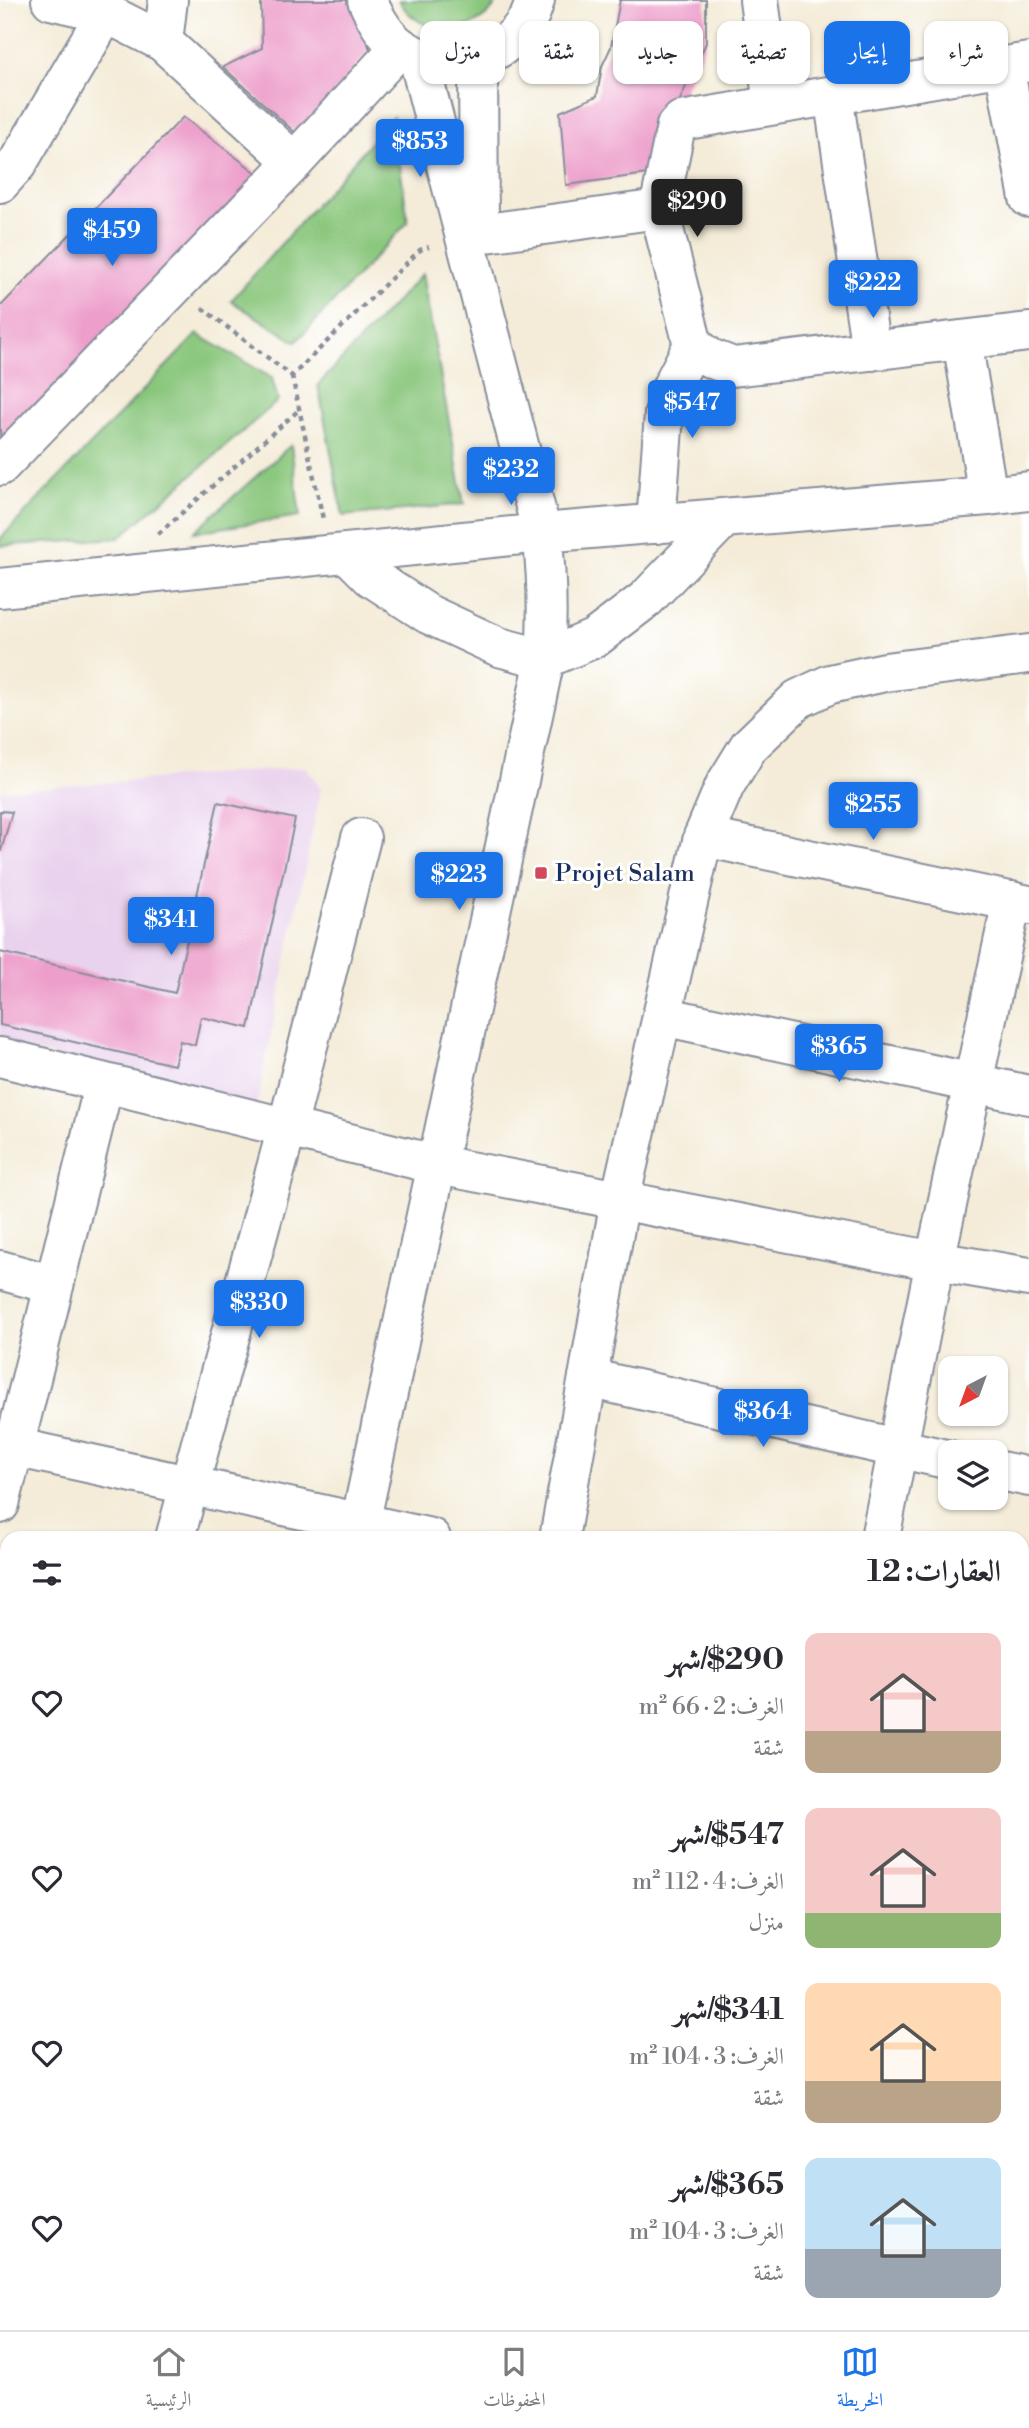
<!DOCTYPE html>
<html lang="ar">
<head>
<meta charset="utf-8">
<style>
  :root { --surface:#fff; --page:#f7f7f7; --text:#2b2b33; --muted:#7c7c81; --line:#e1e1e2; --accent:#1a73e8 }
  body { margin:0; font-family:"Libre Bodoni",Amiri,serif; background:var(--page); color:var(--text); direction:rtl; height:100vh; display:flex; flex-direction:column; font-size:26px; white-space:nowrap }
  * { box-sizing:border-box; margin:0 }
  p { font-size:23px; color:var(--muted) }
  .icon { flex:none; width:38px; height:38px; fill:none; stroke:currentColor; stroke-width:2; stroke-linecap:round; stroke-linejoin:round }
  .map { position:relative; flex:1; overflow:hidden; direction:ltr }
  .side { position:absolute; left:0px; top:1531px; width:1029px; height:800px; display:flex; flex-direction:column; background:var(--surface); border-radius:21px 21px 0 0; box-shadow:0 2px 5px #0004; direction:rtl }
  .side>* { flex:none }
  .top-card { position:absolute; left:21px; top:21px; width:987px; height:63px; direction:rtl; display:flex; gap:14px }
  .needle { width:46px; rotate:221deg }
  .controls { position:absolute; left:938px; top:1356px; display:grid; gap:14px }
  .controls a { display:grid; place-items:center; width:70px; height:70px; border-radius:14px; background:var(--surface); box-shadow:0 2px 5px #0004; font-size:35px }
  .price { position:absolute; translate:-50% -60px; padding:0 16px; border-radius:7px; background:var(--accent); color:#fff; font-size:23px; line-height:46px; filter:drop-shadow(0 2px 4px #0008) }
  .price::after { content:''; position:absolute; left:50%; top:42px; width:21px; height:16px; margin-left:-10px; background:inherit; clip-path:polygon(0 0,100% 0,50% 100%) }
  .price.on { background:#222; color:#fff }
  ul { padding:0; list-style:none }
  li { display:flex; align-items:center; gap:21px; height:175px; padding:0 28px }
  li span { display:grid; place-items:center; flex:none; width:196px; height:140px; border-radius:14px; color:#555 }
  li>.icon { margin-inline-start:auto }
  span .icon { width:84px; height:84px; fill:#fffc; stroke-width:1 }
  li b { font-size:30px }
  h2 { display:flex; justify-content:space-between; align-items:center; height:84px; padding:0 28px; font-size:30px }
  .tag { padding:0 24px; border-radius:14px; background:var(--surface); box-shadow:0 2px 5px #0004; font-size:24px; line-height:63px }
  .tag.on { background:var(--accent); color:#fff }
  .menu { display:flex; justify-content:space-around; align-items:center; height:98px; border-top:2px solid var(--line); background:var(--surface); font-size:19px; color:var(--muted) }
  .menu a { display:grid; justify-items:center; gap:4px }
  .menu .on { color:var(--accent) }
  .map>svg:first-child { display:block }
</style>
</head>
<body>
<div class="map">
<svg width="1029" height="2330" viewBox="0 0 1029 2330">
  <rect width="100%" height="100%" fill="#fff"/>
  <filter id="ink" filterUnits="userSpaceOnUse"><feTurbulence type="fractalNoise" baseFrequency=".0143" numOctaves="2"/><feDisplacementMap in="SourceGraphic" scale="14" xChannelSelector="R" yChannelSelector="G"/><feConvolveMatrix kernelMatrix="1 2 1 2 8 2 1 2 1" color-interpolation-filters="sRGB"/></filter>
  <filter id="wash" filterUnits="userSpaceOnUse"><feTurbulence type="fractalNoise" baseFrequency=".00686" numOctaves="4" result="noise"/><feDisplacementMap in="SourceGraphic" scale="28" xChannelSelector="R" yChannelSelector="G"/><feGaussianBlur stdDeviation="1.57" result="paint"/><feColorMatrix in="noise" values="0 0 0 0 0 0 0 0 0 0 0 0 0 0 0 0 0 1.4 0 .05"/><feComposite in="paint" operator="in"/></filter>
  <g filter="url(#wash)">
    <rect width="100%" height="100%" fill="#f4ecd8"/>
    <g fill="#e9d2ed">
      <path d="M306 767 321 789 256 1109 0 1042V791Z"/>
      <path d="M1022 1679 1029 1681V2074L1022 2072Z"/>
      <path d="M1029 2225V2330H992L994 2324H1022V2244Z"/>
    </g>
    <g fill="#89c67c" stroke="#527a6d" stroke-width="2">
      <path d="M399 0H498C479 38 419 39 399 0Z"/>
      <path d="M393 117 408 222 296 342 231 301Z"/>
      <path d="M422 274 464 504 343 516 318 385Z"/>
      <path d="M197 334 272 378 278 401 119 538 0 546V539Z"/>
      <path d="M291 445 300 516 194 532Z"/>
    </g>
    <g id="blocks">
      <g fill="#ed9eca">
        <path d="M261 0H355L370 50 299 136 223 67 262 48Z"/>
        <path d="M620 0H706V43L678 104 662 172 566 185 560 112 597 96 602 66 611 47Z"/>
        <path d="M183 117 262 177 0 456V307Z"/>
        <path d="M218 802 295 819 249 1028 201 1017 195 1045 180 1041 174 1065 0 1025V952L175 993Z"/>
        <path d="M0 811 12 812 1 851H0Z"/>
      </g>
    </g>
  </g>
  <g filter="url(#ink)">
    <use href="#blocks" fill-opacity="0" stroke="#888e9b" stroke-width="2"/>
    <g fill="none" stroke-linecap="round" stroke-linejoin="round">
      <defs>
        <g id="minor">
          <path d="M51 0 106 13 163 42 294 162"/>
          <path d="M367 0C375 18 385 37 402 48 443 76 501 62 527 20 531 15 533 7 535 0"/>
          <path d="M759 0 773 105"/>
          <path d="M163 42 168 0"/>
          <path d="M478 59 479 231"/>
          <path d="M1029 62 681 121 676 126 659 209 693 345 710 358 733 367 1029 332"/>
          <path d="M1004 66 1029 198"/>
          <path d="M833 95 871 351"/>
          <path d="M0 183 17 164 106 13"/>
          <path d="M479 234 659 209"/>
          <path d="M962 340 988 496"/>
          <path d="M0 466 294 162 400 47"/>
          <path d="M656 524 664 414 672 386 693 345"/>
          <path d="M348 554 371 577 428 614 499 647 545 659 595 638 646 599 723 519"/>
          <path d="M0 588 542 533 988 496 1029 491"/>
          <path d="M703 837 1029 905"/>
          <path d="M662 1016 1029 1095"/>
          <path d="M0 1057 438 1165 935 1261 1029 1277"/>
          <path d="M0 1270 54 1285"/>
          <path d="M588 1378 950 1460"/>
          <path d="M0 1444 431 1538"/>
          <path d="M996 1470 1029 1477"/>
          <path d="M0 1504 104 1084"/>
          <path d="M175 1538 287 1128 361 838"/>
          <path d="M357 1538 545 659C548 617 547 575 542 533L418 57"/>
          <path d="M559 1538 620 1200 703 837 725 785 749 746 798 699 830 684 885 672 1029 654"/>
          <path d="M880 1538 935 1261 1012 901"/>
          <path d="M1022 1669 1029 1670"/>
          <path d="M0 1711 7 1712"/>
          <path d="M0 1906 7 1908"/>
          <path d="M0 2102 7 2103"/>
          <path d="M1022 2232 1029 2210"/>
          <path d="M0 2280 7 2282"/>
          <path d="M336 2324 366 2330"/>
          <path d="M182 2330 183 2324"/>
          <path d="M760 2330 762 2324"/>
          <path d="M990 2330 992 2324"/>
        </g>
      </defs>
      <use href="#minor" stroke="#888e9b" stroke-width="42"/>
      <g stroke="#888e9b" stroke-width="4.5" stroke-dasharray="5 5" stroke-linecap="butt">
        <path d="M202 308 292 376 420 250 429 247"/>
        <path d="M292 376 323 519"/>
        <path d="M158 534 300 409"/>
      </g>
      <use href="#minor" stroke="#fff" stroke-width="38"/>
    </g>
  </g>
  <rect fill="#d1495b" stroke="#fff" stroke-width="2.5" x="534" y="866" width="14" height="14" rx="3.5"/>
  <g text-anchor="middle" stroke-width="6" stroke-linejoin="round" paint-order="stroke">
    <g font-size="24" fill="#1b2f5e" stroke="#fff" text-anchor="start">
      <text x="555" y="881">Projet Salam</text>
    </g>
  </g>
</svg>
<div class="controls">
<a><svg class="needle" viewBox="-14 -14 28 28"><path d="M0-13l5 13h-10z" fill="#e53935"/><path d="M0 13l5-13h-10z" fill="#7c7c81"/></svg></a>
<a><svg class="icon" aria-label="layers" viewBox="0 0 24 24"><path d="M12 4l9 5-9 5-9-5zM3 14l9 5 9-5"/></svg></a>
</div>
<b class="price" style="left:420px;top:179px">$853</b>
<b class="price on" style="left:697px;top:239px">$290</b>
<b class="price" style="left:112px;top:268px">$459</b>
<b class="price" style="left:873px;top:320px">$222</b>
<b class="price" style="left:692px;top:440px">$547</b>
<b class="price" style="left:511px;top:507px">$232</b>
<b class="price" style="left:873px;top:842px">$255</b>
<b class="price" style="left:459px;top:912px">$223</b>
<b class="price" style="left:171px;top:957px">$341</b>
<b class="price" style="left:839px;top:1084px">$365</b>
<b class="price" style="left:259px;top:1340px">$330</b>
<b class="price" style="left:763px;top:1449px">$364</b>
<div class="top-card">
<a class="tag">شراء</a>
<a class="tag on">إيجار</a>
<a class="tag">تصفية</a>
<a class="tag">جديد</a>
<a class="tag">شقة</a>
<a class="tag">منزل</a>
</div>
<section class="side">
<h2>العقارات: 12<svg class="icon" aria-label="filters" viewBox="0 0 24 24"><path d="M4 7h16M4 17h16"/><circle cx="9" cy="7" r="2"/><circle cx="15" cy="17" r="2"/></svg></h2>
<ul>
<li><span style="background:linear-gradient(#f6c9c9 70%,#b9a48a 0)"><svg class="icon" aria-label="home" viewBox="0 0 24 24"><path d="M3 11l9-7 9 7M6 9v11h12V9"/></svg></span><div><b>$290/شهر</b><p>الغرف: 2 · 66 m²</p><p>شقة</p></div><svg class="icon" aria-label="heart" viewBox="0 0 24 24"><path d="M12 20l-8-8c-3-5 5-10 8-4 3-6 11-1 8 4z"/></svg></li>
<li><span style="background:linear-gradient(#f6c9c9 75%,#8fb573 0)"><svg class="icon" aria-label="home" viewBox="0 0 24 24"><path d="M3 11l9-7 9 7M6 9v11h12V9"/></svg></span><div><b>$547/شهر</b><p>الغرف: 4 · 112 m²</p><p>منزل</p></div><svg class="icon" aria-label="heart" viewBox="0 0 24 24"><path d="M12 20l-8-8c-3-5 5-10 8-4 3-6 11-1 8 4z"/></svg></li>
<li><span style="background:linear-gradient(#ffd9b3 70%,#b9a48a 0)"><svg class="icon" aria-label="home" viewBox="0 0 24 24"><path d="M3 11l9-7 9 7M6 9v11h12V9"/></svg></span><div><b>$341/شهر</b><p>الغرف: 3 · 104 m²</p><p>شقة</p></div><svg class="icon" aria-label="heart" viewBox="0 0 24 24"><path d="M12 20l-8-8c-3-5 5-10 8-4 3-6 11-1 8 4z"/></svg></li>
<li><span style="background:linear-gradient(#bfe0f5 65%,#9aa5b1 0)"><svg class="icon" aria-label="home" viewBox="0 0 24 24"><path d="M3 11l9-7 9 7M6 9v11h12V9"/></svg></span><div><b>$365/شهر</b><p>الغرف: 3 · 104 m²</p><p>شقة</p></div><svg class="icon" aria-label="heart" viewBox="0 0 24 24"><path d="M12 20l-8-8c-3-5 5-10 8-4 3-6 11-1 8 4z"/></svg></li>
</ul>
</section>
</div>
<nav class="menu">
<a class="on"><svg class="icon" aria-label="map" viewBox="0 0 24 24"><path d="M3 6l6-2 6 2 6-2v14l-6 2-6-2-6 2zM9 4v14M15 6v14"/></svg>الخريطة</a>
<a><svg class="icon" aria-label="saved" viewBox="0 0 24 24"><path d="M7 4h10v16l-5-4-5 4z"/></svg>المحفوظات</a>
<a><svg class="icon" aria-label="home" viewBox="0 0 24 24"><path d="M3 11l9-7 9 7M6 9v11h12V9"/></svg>الرئيسية</a>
</nav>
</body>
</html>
